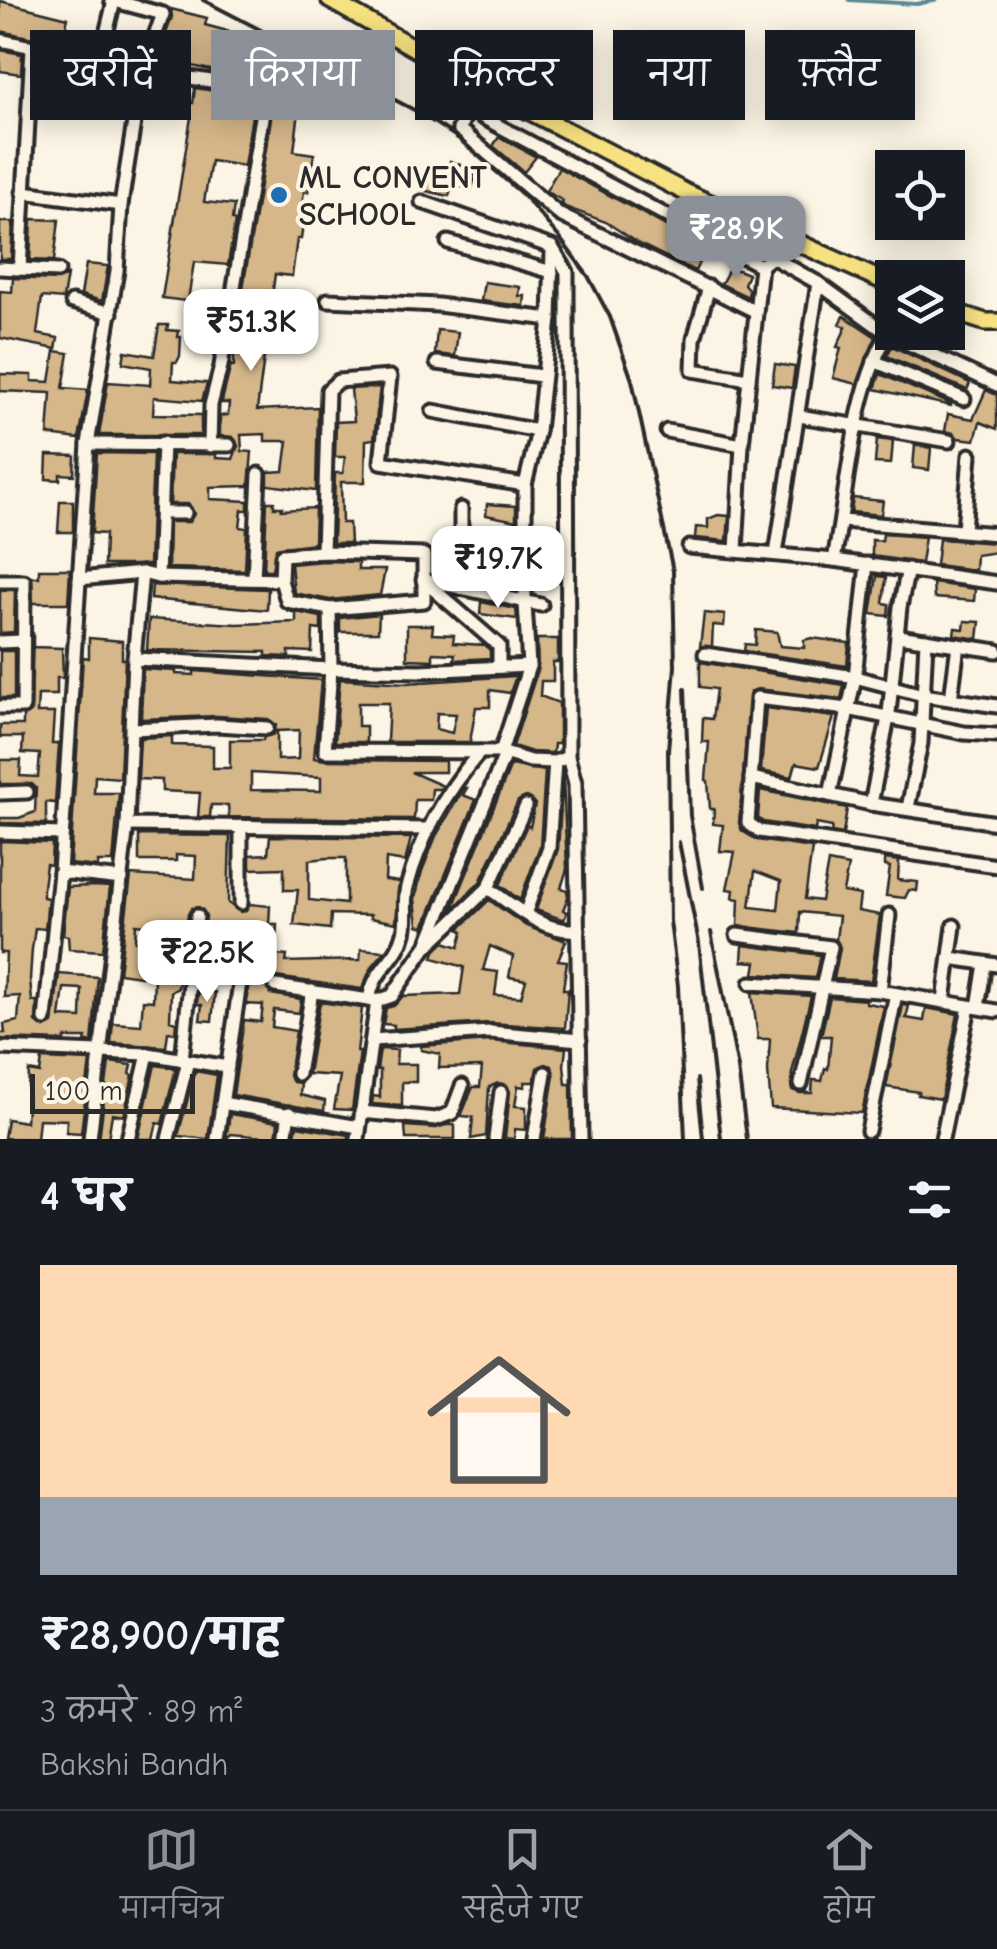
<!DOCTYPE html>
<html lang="hi">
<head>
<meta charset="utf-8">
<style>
  :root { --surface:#171b24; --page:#20242c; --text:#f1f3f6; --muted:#9ea1a6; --line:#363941; --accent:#8c9099 }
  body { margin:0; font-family:"Comic Neue","Playpen Sans Deva",sans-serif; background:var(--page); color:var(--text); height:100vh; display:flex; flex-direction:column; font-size:38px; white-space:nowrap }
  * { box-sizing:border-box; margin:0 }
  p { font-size:32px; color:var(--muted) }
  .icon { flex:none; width:55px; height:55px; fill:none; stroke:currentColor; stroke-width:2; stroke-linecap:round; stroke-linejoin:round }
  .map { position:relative; height:1139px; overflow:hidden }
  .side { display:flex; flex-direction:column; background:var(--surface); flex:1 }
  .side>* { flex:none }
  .top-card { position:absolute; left:30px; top:30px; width:938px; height:90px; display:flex; gap:20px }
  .buttons { position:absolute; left:875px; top:150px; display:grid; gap:20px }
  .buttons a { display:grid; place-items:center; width:90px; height:90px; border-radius:0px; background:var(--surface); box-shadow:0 5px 25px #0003; font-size:50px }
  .scale { position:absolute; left:30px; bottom:25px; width:165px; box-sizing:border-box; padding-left:10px; border:5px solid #2b2b2b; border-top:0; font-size:28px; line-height:35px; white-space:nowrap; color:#2b2b2b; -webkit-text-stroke:8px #fcf5e5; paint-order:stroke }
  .price { position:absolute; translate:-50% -85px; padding:0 22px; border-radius:20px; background:#fff; color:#222; font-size:32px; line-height:65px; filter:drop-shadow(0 2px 5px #0008) }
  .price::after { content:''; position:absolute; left:50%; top:60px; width:30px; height:22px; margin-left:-15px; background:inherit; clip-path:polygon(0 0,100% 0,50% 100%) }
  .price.current { background:var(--accent); color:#fff }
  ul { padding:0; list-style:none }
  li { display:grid; align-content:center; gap:20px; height:530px; padding:0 40px }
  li+li { border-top:2px solid var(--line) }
  li span { display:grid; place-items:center; height:310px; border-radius:0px; color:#555 }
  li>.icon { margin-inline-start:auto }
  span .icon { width:180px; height:180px; fill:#fffc; stroke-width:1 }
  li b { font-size:42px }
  h2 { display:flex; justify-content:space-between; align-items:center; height:120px; padding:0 40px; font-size:42px }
  .chip { padding:0 35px; border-radius:0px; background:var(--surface); box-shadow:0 5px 25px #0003; font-size:35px; line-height:90px }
  .chip.current { background:var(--accent); color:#fff }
  .menu { display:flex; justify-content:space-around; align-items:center; height:140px; border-top:2px solid var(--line); background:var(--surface); font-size:28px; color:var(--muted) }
  .menu a { display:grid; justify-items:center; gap:5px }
  .menu .current { color:var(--accent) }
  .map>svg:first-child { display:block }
</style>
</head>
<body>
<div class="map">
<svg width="997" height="1139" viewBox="0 0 997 1139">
  <rect width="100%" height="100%" fill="#fcf5e5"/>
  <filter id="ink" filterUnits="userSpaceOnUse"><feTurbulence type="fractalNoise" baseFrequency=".01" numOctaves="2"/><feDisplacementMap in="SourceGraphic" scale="20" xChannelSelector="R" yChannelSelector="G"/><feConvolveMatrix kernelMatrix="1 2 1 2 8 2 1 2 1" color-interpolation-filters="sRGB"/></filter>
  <g filter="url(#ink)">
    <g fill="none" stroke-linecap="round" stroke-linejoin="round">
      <path stroke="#5a8993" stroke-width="4" d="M849 0 917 4 936 0"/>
    </g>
    <g fill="#d6b78a" stroke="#2b2b2b" stroke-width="2.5" fill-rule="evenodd">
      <path d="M0 1 68 18 61 44 0 31Z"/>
      <path d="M171 9 207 18 205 25 235 33 228 74 157 58 172 17Z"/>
      <path d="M363 49 390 63 384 73 358 59Z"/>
      <path d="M0 50 22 54 21 74 0 71Z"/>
      <path d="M440 87 462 101 455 115 432 100Z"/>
      <path d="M195 88 255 97 244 166 211 161 204 202 234 205 232 220 235 221 228 265 194 262 188 300 219 302 218 321 185 319 186 301 162 298 191 117 152 114V104H156V98L193 103Z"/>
      <path d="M274 100 300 103 294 151 314 154 308 192H304L301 210 305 211 301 239H297L292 276 275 274 257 410 318 407 316 491 268 485V472L284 471 288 441H265V434L241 435 242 451 252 452 249 486 210 487V499L248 501V510H242L240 527 247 528 245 570 168 568 169 522H189L194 514 189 504H170L172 454H216V458L233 459 238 446 233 437 220 436V416L228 415 229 403H222L223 397 231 365 234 366V343Z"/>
      <path d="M499 137 536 157 524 172 493 146Z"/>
      <path d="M450 161 473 170 472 174 476 176 471 190 453 184 449 196 422 190 427 167 446 172Z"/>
      <path d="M559 168 706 248 695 271 638 243 606 222 565 207 562 204 563 201 546 191Z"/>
      <path d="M32 219 59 220 54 261 30 260Z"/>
      <path d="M0 222H13L11 259H0Z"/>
      <path d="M86 264 108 266 102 301 81 295Z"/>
      <path d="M730 267 748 274 744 284 749 290 748 297 721 284Z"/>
      <path d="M67 275 63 299 42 297 37 334 58 338 56 349 0 338V291L12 292 13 278 58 280Z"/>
      <path d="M484 282 520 287 519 296H525L524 306 481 301Z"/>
      <path d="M844 316 876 337 857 384 833 378 841 348 837 347 846 327 840 324Z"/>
      <path d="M159 325H168L167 330 179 331 178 337H181L180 356 177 362H173L172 380 207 383 202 401 154 397 153 414 201 415V435H99L108 382 150 385 151 368 123 363 125 351 154 356Z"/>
      <path d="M437 330 458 332 455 356 435 354Z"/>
      <path d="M892 346 970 383 967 390 887 356Z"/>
      <path d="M55 351 69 353 63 388 88 390 79 439 48 435 51 393 0 391V374L32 375V381L50 382Z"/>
      <path d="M775 364 795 367 792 388 772 385Z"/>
      <path d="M880 374 951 404V406L875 389Z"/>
      <path d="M380 387 374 439 366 440 365 482H341L342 523H349L350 543H333L335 473H343L345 457H335L336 422 354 421 351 389Z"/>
      <path d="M986 390 997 395V429L980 422 975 440 958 438 954 433 945 431 948 414 973 419Z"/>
      <path d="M877 439 893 441 891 464 875 463Z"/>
      <path d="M915 445 931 448 929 470 913 468Z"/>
      <path d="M97 453 153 454 149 565H104L105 534 92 533Z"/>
      <path d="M47 455 75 456 74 475 60 474V480L46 479Z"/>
      <path d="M853 498 883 501 881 515 851 512Z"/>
      <path d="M60 501H73V532H58Z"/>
      <path d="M267 502H274V507H282L281 510 315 508 314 543 276 548 272 570H264Z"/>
      <path d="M487 504 516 506V521L486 515Z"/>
      <path d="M718 515 729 516 727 541 695 538 696 527 708 528V519Z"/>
      <path d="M883 534 925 537 921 563 872 556V540L882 541Z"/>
      <path d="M939 539 997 543V552L976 555 975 570 936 565Z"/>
      <path d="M323 561 358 562V570H385L380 595 330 600 294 593 291 564Z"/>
      <path d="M39 569H70L68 603H33L32 577H39Z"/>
      <path d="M877 576 886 577 883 603 889 604 888 616 871 614Z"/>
      <path d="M933 583 975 589 974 601 934 598Z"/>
      <path d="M152 585 268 589 267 610 151 599Z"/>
      <path d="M0 590H15L14 632 0 633Z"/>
      <path d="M481 602 516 609 517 619 480 614Z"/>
      <path d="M286 610 321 617V630L313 629 312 652 289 651V657L266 656V652L147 650 149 619 237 624 296 622V613Z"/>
      <path d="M704 613 725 615 724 626 713 625 712 646 700 647Z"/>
      <path d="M379 614 378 632H340V618Z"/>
      <path d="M965 621 980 622 978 639 954 635 955 628 964 629Z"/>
      <path d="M407 625H433L432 634 454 635 453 643 484 645 490 650V658L454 660 455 654 433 653V660L407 659Z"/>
      <path d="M756 630 777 632 780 646 804 648V640L812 638 849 643 847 666 744 651 745 644 755 645Z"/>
      <path d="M33 632V647L62 648 63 678H57V695H38L37 713H54L52 744H59L55 803 46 802V824L0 823V818H19L35 812 36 788 32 784H0V760H21L20 776 38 777 40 754 22 753 23 737H0V725H23V716L31 711Z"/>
      <path d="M89 638 122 641V659H125L120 778 95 776 94 793H119L113 862H98V867L70 864 83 657 89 658Z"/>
      <path d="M537 639H558V662H553V681H541L540 696 559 703V744H554L553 753 532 752 513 746 538 669Z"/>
      <rect x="0" y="651" width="14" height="47"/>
      <path d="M700 662 844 685 841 699 758 689 750 692 739 823 742 831 757 840 812 848 805 899 821 901 828 862 848 866 843 892 860 895 858 911 880 915 871 981 834 979 840 948 836 939 839 916 800 912 799 933 738 926 739 899 733 898 734 890 727 889 735 852 720 851 723 825 713 824 714 809H710L708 781 706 780 709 742H702L703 718 712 719 716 689 700 687ZM755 871 781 881 778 910 750 907Z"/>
      <path d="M143 669 176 671V674L194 675V671L321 680 314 758 325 760 445 761V772H411L443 786 440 789H432L431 800H415L414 819 229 817 228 805H211L210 817H198L200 793 162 791V780L138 779 140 738 172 736V745L213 746V768H230V740H263L264 737 274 734 276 725 268 719 217 716 141 719ZM299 730 298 759 277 760V731ZM251 773 321 777V791L251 790Z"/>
      <path d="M516 676 510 693 490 690V707H476L470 742H387L389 703H358V726H366V742H335L340 679 406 683ZM437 713 456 714 452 733 436 729Z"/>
      <path d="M766 708 834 717 819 767 796 763 792 777 761 771Z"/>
      <path d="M511 765 545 771 540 846 520 900 500 885 527 825 530 827 535 804 526 797 518 801 480 882 452 910Z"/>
      <path d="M563 776 567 869 561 888 567 890 568 897 563 910 567 912 564 920 536 910 558 849Z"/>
      <path d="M464 788H467L463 795 476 800 424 927 418 925 415 899 422 871 436 836Z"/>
      <path d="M760 790 847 808 843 834 831 832 832 827 816 824 815 830 763 822 758 818Z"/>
      <path d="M139 835 230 836 228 903 240 912 246 911 250 904 270 906 269 924H277L275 955 287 956 286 962 360 960 361 949 385 951 371 968 362 989 276 977 266 984 270 994 301 999 299 1013 274 1010 272 1027 296 1031 289 1076 293 1082 301 1083 300 1095 325 1101 324 1111 233 1095 244 1020 261 1022 263 1005 246 1004 251 966 244 960 234 963 237 932 222 930 219 962 213 961 212 966 201 965 206 916 199 907 192 908 188 914 178 988 171 992 170 1020 176 1022 175 1033 168 1032 166 1047 111 1043 113 1023 141 1025 143 1000 153 1001 154 978 119 973 131 875 195 879 196 856 176 855V861H139ZM136 924 165 927 163 946H143V942L135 941Z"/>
      <path d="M270 836 411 838 405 862 386 859 385 880 399 882 396 923 370 918 371 915 331 914 330 929 294 925 298 890H284V868L250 869V855L268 854ZM327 858H346V904L309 900V860Z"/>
      <path d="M0 841 52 843 51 865 46 864 43 887V897L48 898 45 929 35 928 32 949 30 979 32 1001H37L36 1022 45 1028 53 1024 59 974 98 977 92 1042H85L86 1038H65V1041L0 1039V1033H5L4 1024 18 1021 20 996 4 997 6 953H0ZM64 988 82 989 81 1018 60 1017Z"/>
      <path d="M885 859 899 861 898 880 918 882 917 891 909 890 905 898 886 896 890 867 885 866Z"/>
      <path d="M94 886 110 887 103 951 69 949 68 936 63 935 68 887Z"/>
      <path d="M489 900 526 926 566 941 558 960 567 961 563 989H568L565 1028 489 1023 394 1029V1025L383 1024 386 1008 394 1006 403 996 460 994 464 967 433 958 435 951 444 942 459 947 463 932 459 929ZM490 946 513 956 509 977 526 980 521 997 495 995 498 972 483 970Z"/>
      <path d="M743 945 820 955 815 978 754 974 756 962 742 961Z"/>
      <path d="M206 992H215L212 1021 200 1020 202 1005 197 1004 198 993 206 994Z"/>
      <path d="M752 992 811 996 792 1073V1090L800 1093H812L813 1080 822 1081 825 1068 828 1069 831 1036H821L830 997 866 1000V1003L884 1006 862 1113 771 1108 768 1071 770 1039H758Z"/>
      <path d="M320 1002 362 1008 357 1052H360L352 1110 334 1109 340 1076 308 1074Z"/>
      <path d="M903 1005 909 1006 906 1018 924 1021 926 1008 958 1014 941 1099 918 1095 919 1092 886 1087Z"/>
      <path d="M490 1041 566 1048 564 1065 566 1084H571L572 1139H544L554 1075 552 1066 546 1064 537 1068 534 1082H525V1087L518 1086 515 1106 526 1107V1130L515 1129 514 1139 505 1138 510 1092 507 1085 498 1083 489 1087 486 1136 471 1139 473 1117 461 1116 473 1087H480L482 1067 439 1068 440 1054 421 1050V1046Z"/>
      <path d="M380 1049 397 1050 396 1064H416V1082H402V1106L372 1104 373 1096 380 1097V1070H377Z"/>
      <path d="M42 1059 90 1061 81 1133 66 1132 67 1120 39 1119 37 1139 4 1138 7 1119 26 1122 29 1071 40 1073Z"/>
      <path d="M109 1062 132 1065 130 1074 133 1075 124 1116 112 1114 108 1139H99Z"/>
      <path d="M155 1065 176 1068 162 1124 157 1123 153 1139H138Z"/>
      <path d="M195 1071 217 1075 208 1139 178 1136Z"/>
      <path d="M230 1114 278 1122 276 1138 231 1134 226 1139Z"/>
      <path d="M446 1125H455V1139H406L405 1126 436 1128Z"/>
      <path d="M297 1126 349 1135V1139H294Z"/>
    </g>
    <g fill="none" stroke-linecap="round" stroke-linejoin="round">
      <defs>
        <g id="minor">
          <path d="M0 40 142 71 308 95"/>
          <path d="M99 63 114 1"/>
          <path d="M479 85 459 129 560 215 755 311"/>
          <path d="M467 109 761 266"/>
          <path d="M23 192 121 205"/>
          <path d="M705 206 772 257 818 283 888 334 997 385"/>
          <path d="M448 242 552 272"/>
          <path d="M0 268 58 271"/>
          <path d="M20 269 32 48"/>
          <path d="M709 287 694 339 693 370 749 379"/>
          <path d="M328 300 438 305 550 319"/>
          <path d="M72 302 111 313"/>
          <path d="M874 361 964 399"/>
          <path d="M437 363 542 376"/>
          <path d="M433 411 538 431"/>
          <path d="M799 416 949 441"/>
          <path d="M667 431 742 445"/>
          <path d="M88 444 229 445"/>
          <path d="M210 446 211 405 221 366 268 81"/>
          <path d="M461 509V588"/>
          <path d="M161 513H185"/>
          <path d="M842 521 997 534"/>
          <path d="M964 530 970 455"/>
          <path d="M689 547 834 560 997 583"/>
          <path d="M736 550 742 445 761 266 772 257 777 233"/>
          <path d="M323 552 328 390 338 381 390 377 381 462 525 485"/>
          <path d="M323 552 424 555V601L330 609 287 601 281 580 282 555Z"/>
          <path d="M776 554 818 283"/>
          <path d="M834 560C848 489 852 388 892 327"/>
          <path d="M158 577 163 443"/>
          <path d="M254 578 259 474"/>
          <path d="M79 579 142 573 158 577 281 580"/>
          <path d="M423 580 499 646V667"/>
          <path d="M0 581H24L23 707H0"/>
          <path d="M428 581 541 605"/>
          <path d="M330 609 331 669 325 751 501 752 530 761 555 762 568 757 567 272 552 247 422 202"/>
          <path d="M898 636 997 651"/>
          <path d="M0 642 23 641"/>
          <path d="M705 654 855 677 923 695 997 706"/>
          <path d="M134 659 331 669 420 671 529 666"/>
          <path d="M951 699 958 645"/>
          <path d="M132 729 217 725 267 728"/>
          <path d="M997 735 964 733 848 709 757 698 748 823 759 831 997 866"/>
          <path d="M501 752 529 666 525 604V485L538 431 550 319 552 251"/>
          <path d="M568 757 575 783 581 1139"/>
          <path d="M751 778 871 804 997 823"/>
          <path d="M0 793 27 792"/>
          <path d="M830 795 855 677 867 564"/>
          <path d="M871 804 889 713 900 607 908 569"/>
          <path d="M908 808 921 743 926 640"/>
          <path d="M127 825 428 829"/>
          <path d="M241 826V903"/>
          <path d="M0 832 61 834"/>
          <path d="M60 872 122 879"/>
          <path d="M488 888 526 806"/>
          <path d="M525 914 549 848 555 762"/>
          <path d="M737 935 831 947 801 1084"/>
          <path d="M428 943 505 754"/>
          <path d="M950 958 997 965"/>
          <path d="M751 983 880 991 997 1011"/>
          <path d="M275 986 369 1000"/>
          <path d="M880 991 889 915"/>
          <path d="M377 1001 392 996 426 947 488 888C515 907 543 933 578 930"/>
          <path d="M944 1001 954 926"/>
          <path d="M978 1007 985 964"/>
          <path d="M45 1019 60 872 88 444 117 271 121 205 142 71 163 14 111 0"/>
          <path d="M372 1040 490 1032 580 1040"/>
          <path d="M0 1048 148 1054 228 1067"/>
          <path d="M182 1060 197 916"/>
          <path d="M298 1074 312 991"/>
          <path d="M222 1103 359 1127"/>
          <path d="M361 1112 436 1119 452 1113 462 1086"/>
          <path d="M868 1131 896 994"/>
          <path d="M90 1139 127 825 134 659 142 573"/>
          <path d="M128 1139 148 1054"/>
          <path d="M168 1139 188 1061"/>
          <path d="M217 1139 242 969"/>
          <path d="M285 1139 289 1113"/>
          <path d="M358 1139 377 1001 369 1000C374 967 397 962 404 933 408 918 403 902 407 887 421 836 446 791 480 752"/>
          <path d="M495 1139 501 1092"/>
          <path d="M534 1139 545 1073"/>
          <path d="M942 1139 969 1007"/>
        </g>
        <g id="major">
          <path d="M330 0 479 85 685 192 892 285"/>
          <path d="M948 310 985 322H997"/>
        </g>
      </defs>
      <use href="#minor" stroke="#2b2b2b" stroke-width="19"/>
      <use href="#major" stroke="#2b2b2b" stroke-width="22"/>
      <use href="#minor" stroke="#fcf5e5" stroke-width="11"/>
      <use href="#major" stroke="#f7e281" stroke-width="15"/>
      <g stroke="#2b2b2b" stroke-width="4">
        <path d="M203 0 418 112 458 138 523 195 559 237 588 276 610 317 632 380 673 571 675 666 668 750 670 921 678 986 685 1139"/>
        <path d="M685 689 690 816 703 888"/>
        <path d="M679 842 699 943 721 1139"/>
        <path d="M711 932 738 1068 747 1139"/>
        <path d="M697 1079 703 1139"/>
      </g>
    </g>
  </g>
  <circle fill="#1f6fb2" stroke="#fcf5e5" stroke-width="4" cx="279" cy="195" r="10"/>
  <g text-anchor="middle" stroke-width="8" stroke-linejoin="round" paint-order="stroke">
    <g font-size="32" font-weight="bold" fill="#2b2b2b" stroke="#fcf5e5" text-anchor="start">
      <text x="299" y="188">ML CONVENT<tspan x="299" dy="37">SCHOOL</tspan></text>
    </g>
  </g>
</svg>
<div class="buttons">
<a><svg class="icon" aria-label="locate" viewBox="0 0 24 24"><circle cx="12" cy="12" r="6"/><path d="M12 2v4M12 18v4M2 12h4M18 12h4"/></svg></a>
<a><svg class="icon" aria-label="layers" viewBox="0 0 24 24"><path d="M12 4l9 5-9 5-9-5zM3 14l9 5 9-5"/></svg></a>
</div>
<div class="scale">100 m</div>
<b class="price current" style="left:736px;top:281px">₹28.9K</b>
<b class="price" style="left:251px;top:374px">₹51.3K</b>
<b class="price" style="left:498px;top:611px">₹19.7K</b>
<b class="price" style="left:207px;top:1005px">₹22.5K</b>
<div class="top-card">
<a class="chip">खरीदें</a>
<a class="chip current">किराया</a>
<a class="chip">फ़िल्टर</a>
<a class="chip">नया</a>
<a class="chip">फ़्लैट</a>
</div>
</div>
<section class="side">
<h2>4 घर<svg class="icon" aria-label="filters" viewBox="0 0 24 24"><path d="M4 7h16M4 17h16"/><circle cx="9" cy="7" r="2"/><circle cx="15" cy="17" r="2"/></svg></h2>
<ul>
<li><span style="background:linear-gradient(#ffd9b3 75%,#9aa5b1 0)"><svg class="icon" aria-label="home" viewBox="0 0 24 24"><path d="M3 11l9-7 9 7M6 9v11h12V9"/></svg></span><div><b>₹28,900/माह</b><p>3 कमरे · 89 m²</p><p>Bakshi Bandh</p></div></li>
</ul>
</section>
<nav class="menu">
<a class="current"><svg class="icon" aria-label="map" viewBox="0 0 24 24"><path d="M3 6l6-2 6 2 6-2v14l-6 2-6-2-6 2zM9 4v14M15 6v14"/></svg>मानचित्र</a>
<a><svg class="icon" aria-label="saved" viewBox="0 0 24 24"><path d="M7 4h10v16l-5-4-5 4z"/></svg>सहेजे गए</a>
<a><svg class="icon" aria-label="home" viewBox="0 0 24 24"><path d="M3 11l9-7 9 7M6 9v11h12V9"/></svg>होम</a>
</nav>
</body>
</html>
